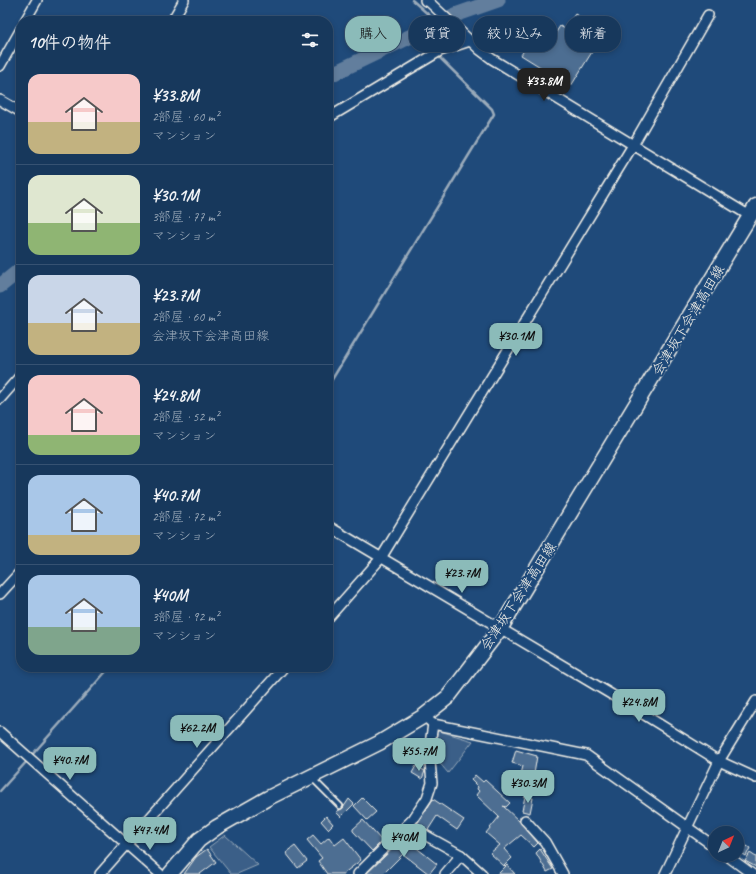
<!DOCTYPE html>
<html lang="ja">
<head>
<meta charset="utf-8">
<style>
  :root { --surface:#17385c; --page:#203f62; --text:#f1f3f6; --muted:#9eacbb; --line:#365272; --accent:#8bbbb9 }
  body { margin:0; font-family:Caveat,"Klee One",sans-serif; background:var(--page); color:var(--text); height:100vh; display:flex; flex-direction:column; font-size:15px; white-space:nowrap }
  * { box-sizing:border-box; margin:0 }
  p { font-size:13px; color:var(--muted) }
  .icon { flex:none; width:22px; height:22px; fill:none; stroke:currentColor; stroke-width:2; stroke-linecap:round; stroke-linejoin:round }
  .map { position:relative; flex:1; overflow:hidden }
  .panel { position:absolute; left:16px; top:16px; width:317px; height:656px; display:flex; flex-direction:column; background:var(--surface); border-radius:16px; box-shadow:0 2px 6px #0003,0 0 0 1px var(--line) }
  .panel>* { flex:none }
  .hud { position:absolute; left:345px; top:16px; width:351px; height:36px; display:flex; gap:8px }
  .needle { width:26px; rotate:43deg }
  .tools { position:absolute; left:708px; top:826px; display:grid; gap:8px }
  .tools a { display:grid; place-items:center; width:36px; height:36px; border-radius:50%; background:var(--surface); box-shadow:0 2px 6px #0003,0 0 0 1px var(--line); font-size:20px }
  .price { position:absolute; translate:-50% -34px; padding:0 9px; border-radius:8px; background:var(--accent); color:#111; font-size:13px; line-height:26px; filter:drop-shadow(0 1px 2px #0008) }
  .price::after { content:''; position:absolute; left:50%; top:24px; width:12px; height:9px; margin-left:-6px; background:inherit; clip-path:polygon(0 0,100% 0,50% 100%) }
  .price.active { background:#222; color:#fff }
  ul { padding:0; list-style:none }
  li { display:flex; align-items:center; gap:12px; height:100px; padding:0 12px }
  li+li { border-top:1px solid var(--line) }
  li span { display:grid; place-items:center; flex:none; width:112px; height:80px; border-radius:12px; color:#555 }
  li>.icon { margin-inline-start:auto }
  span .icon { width:48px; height:48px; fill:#fffc; stroke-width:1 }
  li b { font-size:17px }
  h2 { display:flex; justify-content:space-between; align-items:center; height:48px; padding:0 12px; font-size:17px }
  .chip { padding:0 14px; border-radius:16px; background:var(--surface); box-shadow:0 2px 6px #0003,0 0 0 1px var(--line); font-size:14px; line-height:36px }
  .chip.active { background:var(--accent); color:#111 }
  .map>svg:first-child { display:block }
</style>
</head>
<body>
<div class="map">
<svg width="756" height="874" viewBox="0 0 756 874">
  <rect width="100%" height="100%" fill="#1f4a7a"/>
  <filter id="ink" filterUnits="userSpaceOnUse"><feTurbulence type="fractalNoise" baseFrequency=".025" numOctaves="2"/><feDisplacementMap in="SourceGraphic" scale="8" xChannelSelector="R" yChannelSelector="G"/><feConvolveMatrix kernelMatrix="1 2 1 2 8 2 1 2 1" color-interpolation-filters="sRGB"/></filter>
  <g filter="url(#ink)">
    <g fill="#3a5f88" stroke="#97a8b8">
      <path d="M436 730 473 741 448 773C432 754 431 754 436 730Z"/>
      <path d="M225 835 258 865 237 874H231L209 847Z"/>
    </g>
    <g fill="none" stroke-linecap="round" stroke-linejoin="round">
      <g stroke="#9cacbb" stroke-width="2.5">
        <path d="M412 0 438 23"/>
        <path d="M328 386 494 114 492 109 437 55 426 29"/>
        <path d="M31 756 110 667"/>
        <path d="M0 791 28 760"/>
      </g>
      <g stroke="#627e9d" stroke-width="15">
        <path d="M328 76 455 15 498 0"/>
        <path d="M0 286 21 269"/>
      </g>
    </g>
    <g fill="#4d6e92" stroke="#f4f1e8">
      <path d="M575 14 586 21 577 36 595 47 571 86 561 80 556 88 545 81 550 73 521 55 537 30 551 40 560 26 565 29Z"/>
      <path d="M404 744 422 755 416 764 398 753Z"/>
      <path d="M516 750 537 756 533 780 524 788 518 787 523 766 512 763Z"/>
      <path d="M416 766 425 771 422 779 412 773Z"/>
      <path d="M475 775 483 782 485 780 510 803 506 807 503 806 519 821 538 843 534 847 521 835 504 849 512 858 504 866 490 853 500 845 486 833 499 817 476 795 479 791 477 789 478 787 471 780Z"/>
      <path d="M525 796 533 798 530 813 522 811Z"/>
      <path d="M362 798 376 812 367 820 354 806Z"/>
      <path d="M349 799 354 804 341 817 336 812 343 808Z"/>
      <path d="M433 799 464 820 457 830 437 816 428 830 417 824Z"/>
      <path d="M326 816 333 824 328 829 321 821Z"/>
      <path d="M363 820 382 841 372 851 353 831V829Z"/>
      <path d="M313 835 321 844 329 837 335 845 344 838 361 860 343 874H327L318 861 322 858 307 840Z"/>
      <path d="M404 838 437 864 429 874 403 854 383 874H366Z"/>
      <path d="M737 840 750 848 746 856 737 850Z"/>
      <path d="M295 846 307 861 298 868 286 853Z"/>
      <path d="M207 849 216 862 200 874H184L196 857Z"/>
      <path d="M540 849 553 869 547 872 536 853Z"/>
      <path d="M750 853 756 857V867L745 861Z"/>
      <path d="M507 865 515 874H498Z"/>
    </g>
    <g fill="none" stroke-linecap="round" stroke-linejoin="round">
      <defs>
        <path id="service" d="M312 778 340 806"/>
        <g id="minor">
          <path d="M427 0 480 50 492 59 750 216"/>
          <path d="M25 21 37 0"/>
          <path d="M172 21 184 0"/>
          <path d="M0 66 21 29"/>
          <path d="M0 100 21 112"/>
          <path d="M328 118 440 51 470 41"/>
          <path d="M0 399 21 375"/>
          <path d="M328 526 609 693 719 761 756 778"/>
          <path d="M0 594 21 571"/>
          <path d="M328 618 381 558 633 145 708 15"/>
          <path d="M424 716 433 724 586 755 715 847"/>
          <path d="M0 732 160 874"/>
          <path d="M525 820 545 842 563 874"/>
          <path d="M407 825 461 855 482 874"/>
          <path d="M726 855 752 874"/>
          <path d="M100 874 284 667"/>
          <path d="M358 874 413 819 427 798 432 783 429 751 433 724"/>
          <path d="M445 874 461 855"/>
          <path d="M665 874 719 761 756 701"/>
        </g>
        <path id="tertiary" d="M426 0H427"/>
        <path id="primary" d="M170 874 199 840 217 827 268 798 379 743 424 716 448 697 500 629 756 206"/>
      </defs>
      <use href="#service" stroke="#f4f1e8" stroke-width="8"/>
      <use href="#minor" stroke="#f4f1e8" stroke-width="12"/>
      <use href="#tertiary" stroke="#f4f1e8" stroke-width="14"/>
      <use href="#primary" stroke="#f4f1e8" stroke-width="17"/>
      <use href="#service" stroke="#1f4a7a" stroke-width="4.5"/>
      <use href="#minor" stroke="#1f4a7a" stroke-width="9"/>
      <use href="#tertiary" stroke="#1f4a7a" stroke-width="11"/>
      <use href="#primary" stroke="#1f4a7a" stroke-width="14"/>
    </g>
  </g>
  <g text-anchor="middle" stroke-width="4" stroke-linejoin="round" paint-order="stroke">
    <g font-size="14" fill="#f4f1e8" stroke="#1f4a7a">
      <text transform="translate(688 320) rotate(-59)" y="5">会津坂下会津高田線</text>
      <text transform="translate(518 596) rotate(-57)" y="5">会津坂下会津高田線</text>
    </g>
  </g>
</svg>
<div class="tools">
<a><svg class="needle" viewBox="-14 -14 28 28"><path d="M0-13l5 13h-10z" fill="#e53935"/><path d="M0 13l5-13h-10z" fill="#9eacbb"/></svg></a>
</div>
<b class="price active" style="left:544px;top:102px">¥33.8M</b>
<b class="price" style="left:516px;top:357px">¥30.1M</b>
<b class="price" style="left:462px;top:594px">¥23.7M</b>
<b class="price" style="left:639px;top:723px">¥24.8M</b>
<b class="price" style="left:197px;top:749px">¥62.2M</b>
<b class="price" style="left:419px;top:772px">¥55.7M</b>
<b class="price" style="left:70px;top:781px">¥40.7M</b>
<b class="price" style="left:528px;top:804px">¥30.3M</b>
<b class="price" style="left:150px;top:851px">¥47.4M</b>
<b class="price" style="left:404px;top:858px">¥40M</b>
<div class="hud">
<a class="chip active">購入</a>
<a class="chip">賃貸</a>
<a class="chip">絞り込み</a>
<a class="chip">新着</a>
</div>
<section class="panel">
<h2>10件の物件<svg class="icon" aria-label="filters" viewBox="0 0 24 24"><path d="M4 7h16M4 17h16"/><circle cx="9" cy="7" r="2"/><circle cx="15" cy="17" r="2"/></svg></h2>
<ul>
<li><span style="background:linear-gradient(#f6c9c9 60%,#c2b280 0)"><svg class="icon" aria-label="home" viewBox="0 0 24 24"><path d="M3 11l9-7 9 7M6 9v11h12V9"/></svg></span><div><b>¥33.8M</b><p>2部屋 · 60 m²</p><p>マンション</p></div></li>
<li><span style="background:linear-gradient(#dfe7d0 60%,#8fb573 0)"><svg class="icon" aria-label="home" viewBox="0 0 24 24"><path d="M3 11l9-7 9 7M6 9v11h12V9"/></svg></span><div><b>¥30.1M</b><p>3部屋 · 77 m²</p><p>マンション</p></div></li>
<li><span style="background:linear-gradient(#c9d6e8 60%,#c2b280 0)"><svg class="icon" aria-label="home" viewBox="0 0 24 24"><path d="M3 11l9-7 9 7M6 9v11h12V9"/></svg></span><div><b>¥23.7M</b><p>2部屋 · 60 m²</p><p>会津坂下会津高田線</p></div></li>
<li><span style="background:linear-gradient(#f6c9c9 75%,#8fb573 0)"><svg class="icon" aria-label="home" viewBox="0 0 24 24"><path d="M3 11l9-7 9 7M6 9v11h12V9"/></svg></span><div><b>¥24.8M</b><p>2部屋 · 52 m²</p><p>マンション</p></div></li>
<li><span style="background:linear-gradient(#a9c7e8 75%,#c2b280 0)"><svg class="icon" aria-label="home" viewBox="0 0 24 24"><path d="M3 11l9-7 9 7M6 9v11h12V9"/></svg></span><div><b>¥40.7M</b><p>2部屋 · 72 m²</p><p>マンション</p></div></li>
<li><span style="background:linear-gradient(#a9c7e8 65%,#7fa58c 0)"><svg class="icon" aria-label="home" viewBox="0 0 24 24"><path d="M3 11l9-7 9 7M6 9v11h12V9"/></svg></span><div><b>¥40M</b><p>3部屋 · 92 m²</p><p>マンション</p></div></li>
</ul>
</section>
</div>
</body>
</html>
